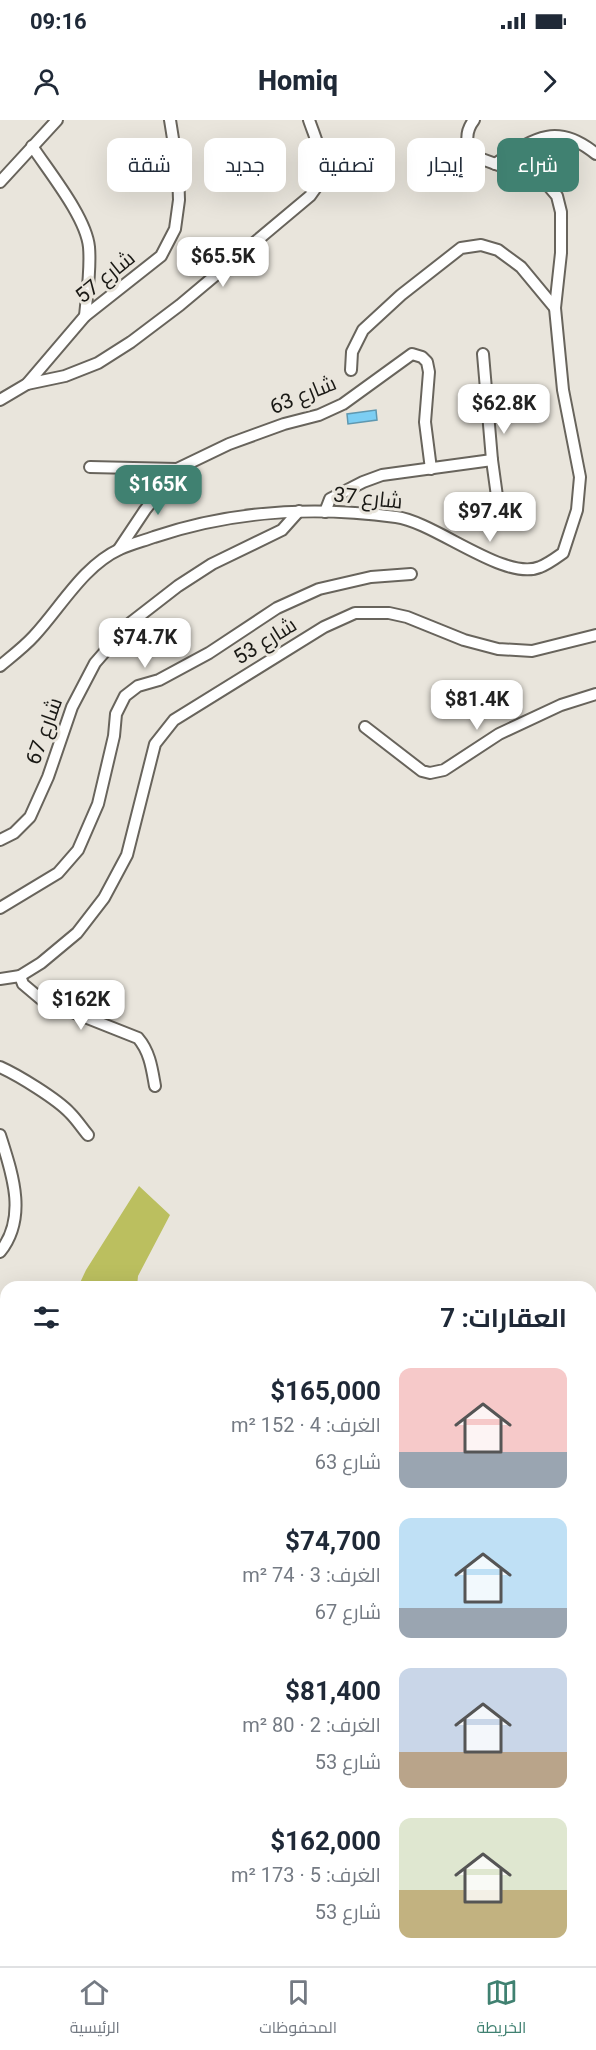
<!DOCTYPE html>
<html lang="ar">
<head>
<meta charset="utf-8">
<style>
  :root { --surface:#fff; --page:#f2f2f3; --text:#1f2937; --muted:#747a83; --line:#e0e1e3; --accent:#408171 }
  body { margin:0; font-family:Roboto,Cairo,sans-serif; background:var(--page); color:var(--text); direction:rtl; height:100vh; display:flex; flex-direction:column; font-size:22px; white-space:nowrap }
  * { box-sizing:border-box; margin:0 }
  p { font-size:20px; color:var(--muted) }
  .icon { flex:none; width:33px; height:33px; fill:none; stroke:currentColor; stroke-width:2; stroke-linecap:round; stroke-linejoin:round }
  .map { position:relative; flex:1; overflow:hidden; direction:ltr }
  .sheet { position:absolute; left:0px; top:1161px; width:597px; height:686px; display:flex; flex-direction:column; background:var(--surface); border-radius:18px 18px 0 0; box-shadow:0 6px 24px #0002; direction:rtl }
  .sheet>* { flex:none }
  .guide { position:absolute; left:18px; top:18px; width:561px; height:54px; direction:rtl; display:flex; gap:12px }
  .price { position:absolute; translate:-50% -51px; padding:0 14px; border-radius:12px; background:#fff; color:#222; font-size:20px; line-height:39px; filter:drop-shadow(0 2px 3px #0008) }
  .price::after { content:''; position:absolute; left:50%; top:36px; width:18px; height:14px; margin-left:-9px; background:inherit; clip-path:polygon(0 0,100% 0,50% 100%) }
  .price.on { background:var(--accent); color:#fff }
  ul { padding:0; list-style:none }
  li { display:flex; align-items:center; gap:18px; height:150px; padding:0 30px }
  li span { display:grid; place-items:center; flex:none; width:168px; height:120px; border-radius:12px; color:#555 }
  li>.icon { margin-inline-start:auto }
  span .icon { width:72px; height:72px; fill:#fffc; stroke-width:1 }
  li b { font-size:26px }
  h2 { display:flex; justify-content:space-between; align-items:center; height:72px; padding:0 30px; font-size:26px }
  .chip { padding:0 21px; border-radius:12px; background:var(--surface); box-shadow:0 6px 24px #0002; font-size:21px; line-height:54px }
  .chip.on { background:var(--accent); color:#fff }
  .status { display:flex; justify-content:space-between; align-items:center; height:42px; padding:0 30px; background:var(--surface); direction:ltr }
  .status svg { height:16px; fill:currentColor }
  header { display:flex; justify-content:space-between; align-items:center; height:78px; padding:0 30px; background:var(--surface); font-size:27px; font-weight:800 }
  .tabs { display:flex; justify-content:space-around; align-items:center; height:84px; border-top:2px solid var(--line); background:var(--surface); font-size:16px; color:var(--muted) }
  .tabs a { display:grid; justify-items:center; gap:3px }
  .tabs .on { color:var(--accent) }
  .map>svg:first-child { display:block }
</style>
</head>
<body>
<div class="status"><b>09:16</b><svg viewBox="0 0 49 12"><path d="M0 12V9h3v3zM5 12V6h3v6zM10 12V3h3v9zM15 12V0h3v12zM26 1h20v11H26zM47 4h2v5h-2z"/></svg></div>
<header><svg class="icon" aria-label="forward" viewBox="0 0 24 24"><path d="M9 5l7 7-7 7"/></svg>Homiq<svg class="icon" aria-label="person" viewBox="0 0 24 24"><circle cx="12" cy="8" r="4"/><path d="M4 21q1-7 8-7t8 7"/></svg></header>
<div class="map">
<svg width="596" height="1846" viewBox="0 0 596 1846">
  <rect width="100%" height="100%" fill="#e9e5dc"/>
  <g fill="#bbbf5f">
    <path d="M139 1066 170 1095 138 1156 137 1167H78L86 1150Z"/>
    <path d="M6 1314V1410L0 1403V1327Z"/>
  </g>
  <path fill="#7ccef3" stroke="#5f98b0" stroke-width="1.5" d="M376 290 377 300 348 304 347 294Z"/>
  <g fill="none" stroke-linecap="round" stroke-linejoin="round">
    <defs>
      <g id="minor">
        <path d="M32 26C49 52 86 97 89 127 91 150 87 174 85 196"/>
        <path d="M495 44C533 19 556 1 596 34"/>
        <path d="M0 62 57 0"/>
        <path d="M483 234 492 340 500 398"/>
        <path d="M351 250 352 232 363 210 401 175 461 128 481 125 498 130 521 147 555 188"/>
        <path d="M27 264 65 256 98 243 131 222 180 185 310 76C332 50 319 29 309 0"/>
        <path d="M0 280 27 264 85 196 161 136 175 109 179 80 178 50 170 0"/>
        <path d="M90 347 177 349"/>
        <path d="M325 392 330 379 363 362 382 355 492 340"/>
        <path d="M119 429 145 390 177 349 229 324 284 304 319 295 343 284 412 234 422 237 427 242 429 252 425 302 431 349"/>
        <path d="M0 546C12 536 24 527 34 516 61 487 83 446 120 429 131 424 143 421 154 417 234 390 313 386 396 397 435 402 505 462 540 447 548 444 556 438 563 433L577 390 580 357 563 270 555 188 561 133V92L557 76 545 62 479 38C465 28 464 13 474 0"/>
        <path d="M365 607 422 651 430 653 444 650 499 614 561 585 596 574"/>
        <path d="M0 720 14 713 30 697 48 657 72 587 95 543 129 504 178 466 212 444 282 410 299 391"/>
        <path d="M0 788 58 753 78 730 98 684 114 616 116 594 125 576 138 566 159 560 209 533 277 488 319 469 371 457 411 454"/>
        <path d="M20 856 23 864 42 880 138 918C150 932 152 949 155 966"/>
        <path d="M0 859 20 856 41 843 77 813 104 778 127 735 155 624 174 600 324 507 355 493H389L407 497 464 520 498 529 532 531 596 515"/>
        <path d="M0 947C18 955 57 979 70 993 77 1000 82 1008 88 1015"/>
        <path d="M0 1015C12 1053 28 1097 0 1132"/>
        <path d="M591 1782 596 1789"/>
        <path d="M591 1846 596 1835"/>
      </g>
      <g id="tertiary">
        <path d="M591 1649 596 1645"/>
        <path d="M570 1846 573 1840"/>
      </g>
    </defs>
    <use href="#minor" stroke="#68645c" stroke-width="14"/>
    <use href="#tertiary" stroke="#68645c" stroke-width="16"/>
    <use href="#minor" stroke="#fff" stroke-width="10"/>
    <use href="#tertiary" stroke="#fff" stroke-width="14"/>
  </g>
  <g text-anchor="middle" stroke-width="6" stroke-linejoin="round" paint-order="stroke">
    <g font-size="21" fill="#1a1915" stroke="#e9e5dc">
      <text transform="translate(105 157) rotate(-39)" y="7">شارع 57</text>
      <text transform="translate(303 275) rotate(-22)" y="7">شارع 63</text>
      <text transform="translate(368 378) rotate(6)" y="7">شارع 37</text>
      <text transform="translate(265 521) rotate(-32)" y="7">شارع 53</text>
      <text transform="translate(44 611) rotate(-70)" y="7">شارع 67</text>
    </g>
  </g>
</svg>
<b class="price" style="left:223px;top:168px">$65.5K</b>
<b class="price" style="left:504px;top:315px">$62.8K</b>
<b class="price on" style="left:158px;top:396px">$165K</b>
<b class="price" style="left:490px;top:423px">$97.4K</b>
<b class="price" style="left:145px;top:549px">$74.7K</b>
<b class="price" style="left:477px;top:611px">$81.4K</b>
<b class="price" style="left:81px;top:911px">$162K</b>
<div class="guide">
<a class="chip on">شراء</a>
<a class="chip">إيجار</a>
<a class="chip">تصفية</a>
<a class="chip">جديد</a>
<a class="chip">شقة</a>
</div>
<section class="sheet">
<h2>العقارات: 7<svg class="icon" aria-label="filters" viewBox="0 0 24 24"><path d="M4 7h16M4 17h16"/><circle cx="9" cy="7" r="2"/><circle cx="15" cy="17" r="2"/></svg></h2>
<ul>
<li><span style="background:linear-gradient(#f6c9c9 70%,#9aa5b1 0)"><svg class="icon" aria-label="home" viewBox="0 0 24 24"><path d="M3 11l9-7 9 7M6 9v11h12V9"/></svg></span><div><b>$165,000</b><p>الغرف: 4 · 152 m²</p><p>شارع 63</p></div></li>
<li><span style="background:linear-gradient(#bfe0f5 75%,#9aa5b1 0)"><svg class="icon" aria-label="home" viewBox="0 0 24 24"><path d="M3 11l9-7 9 7M6 9v11h12V9"/></svg></span><div><b>$74,700</b><p>الغرف: 3 · 74 m²</p><p>شارع 67</p></div></li>
<li><span style="background:linear-gradient(#c9d6e8 70%,#b9a48a 0)"><svg class="icon" aria-label="home" viewBox="0 0 24 24"><path d="M3 11l9-7 9 7M6 9v11h12V9"/></svg></span><div><b>$81,400</b><p>الغرف: 2 · 80 m²</p><p>شارع 53</p></div></li>
<li><span style="background:linear-gradient(#dfe7d0 60%,#c2b280 0)"><svg class="icon" aria-label="home" viewBox="0 0 24 24"><path d="M3 11l9-7 9 7M6 9v11h12V9"/></svg></span><div><b>$162,000</b><p>الغرف: 5 · 173 m²</p><p>شارع 53</p></div></li>
</ul>
</section>
</div>
<nav class="tabs">
<a class="on"><svg class="icon" aria-label="map" viewBox="0 0 24 24"><path d="M3 6l6-2 6 2 6-2v14l-6 2-6-2-6 2zM9 4v14M15 6v14"/></svg>الخريطة</a>
<a><svg class="icon" aria-label="saved" viewBox="0 0 24 24"><path d="M7 4h10v16l-5-4-5 4z"/></svg>المحفوظات</a>
<a><svg class="icon" aria-label="home" viewBox="0 0 24 24"><path d="M3 11l9-7 9 7M6 9v11h12V9"/></svg>الرئيسية</a>
</nav>
</body>
</html>
